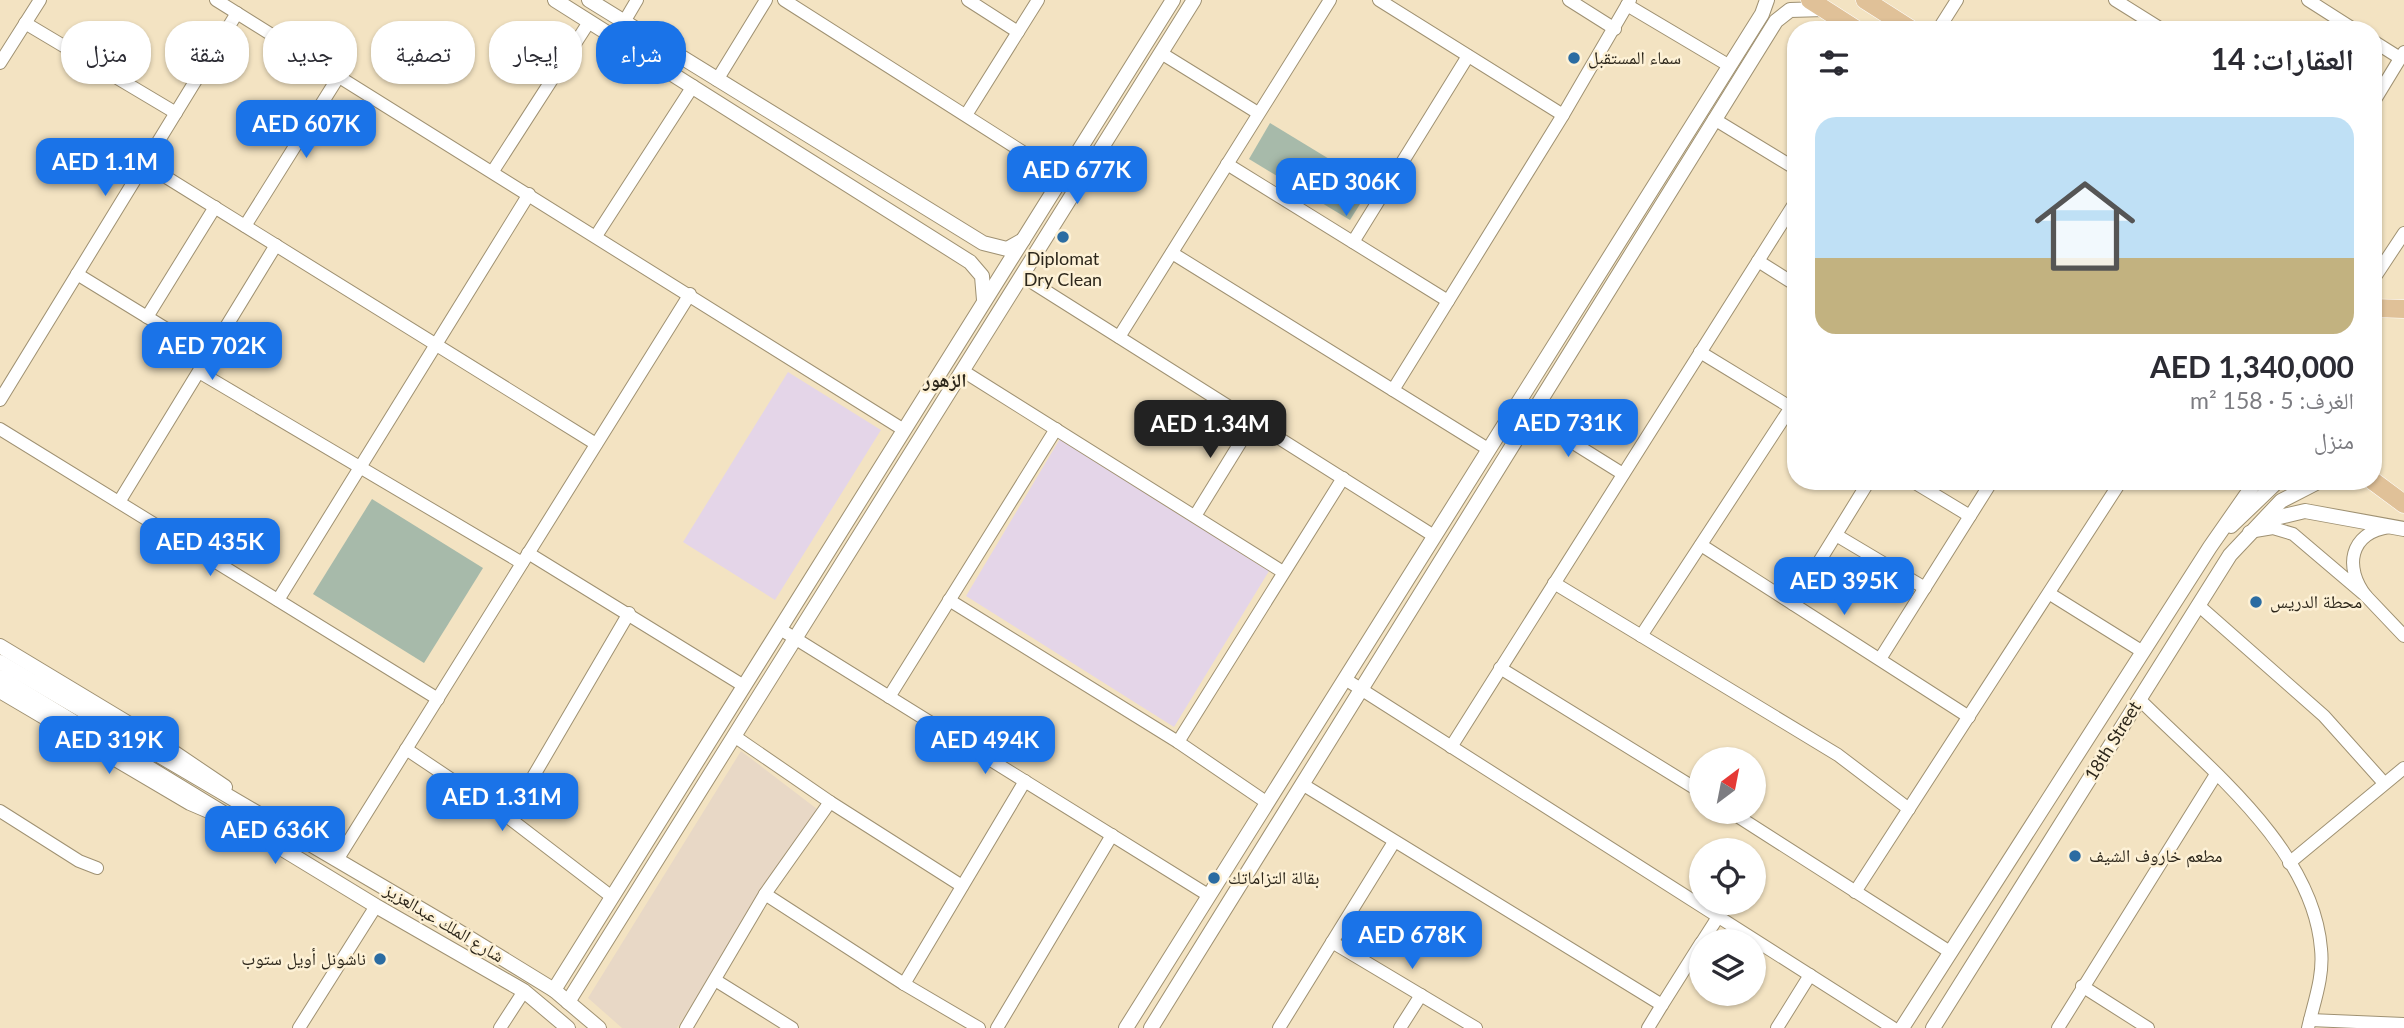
<!DOCTYPE html>
<html lang="ar">
<head>
<meta charset="utf-8">
<style>
  :root { --surface:#fff; --page:#f7f7f7; --text:#2b2b33; --muted:#7c7c81; --accent:#1a73e8 }
  body { margin:0; font-family:Lato,"Noto Naskh Arabic",sans-serif; background:var(--page); color:var(--text); direction:rtl; height:100vh; display:flex; flex-direction:column; font-size:26px; white-space:nowrap }
  * { box-sizing:border-box; margin:0 }
  p { font-size:23px; color:var(--muted) }
  .icon { flex:none; width:38px; height:38px; fill:none; stroke:currentColor; stroke-width:2; stroke-linecap:round; stroke-linejoin:round }
  .map { position:relative; flex:1; overflow:hidden; direction:ltr }
  .details { position:absolute; left:1787px; top:21px; width:595px; height:469px; display:flex; flex-direction:column; background:var(--surface); border-radius:28px; box-shadow:0 2px 5px #0004; direction:rtl }
  .details>* { flex:none }
  .guide { position:absolute; left:21px; top:21px; width:665px; height:63px; direction:rtl; display:flex; gap:14px }
  .needle { width:46px; rotate:32deg }
  .fabs { position:absolute; left:1689px; top:747px; display:grid; gap:14px }
  .fabs a { display:grid; place-items:center; width:77px; height:77px; border-radius:50%; background:var(--surface); box-shadow:0 2px 5px #0004; font-size:35px }
  .price { position:absolute; translate:-50% -60px; padding:0 16px; border-radius:14px; background:var(--accent); color:#fff; font-size:23px; line-height:46px; filter:drop-shadow(0 2px 4px #0008) }
  .price::after { content:''; position:absolute; left:50%; top:42px; width:21px; height:16px; margin-left:-10px; background:inherit; clip-path:polygon(0 0,100% 0,50% 100%) }
  .price.on { background:#222; color:#fff }
  ul { padding:0; list-style:none }
  li { display:grid; align-content:center; gap:14px; height:371px; padding:0 28px }
  li span { display:grid; place-items:center; height:217px; border-radius:21px; color:#555 }
  li>.icon { margin-inline-start:auto }
  span .icon { width:126px; height:126px; fill:#fffc; stroke-width:1 }
  li b { font-size:30px }
  h2 { display:flex; justify-content:space-between; align-items:center; height:84px; padding:0 28px; font-size:30px }
  .tag { padding:0 24px; border-radius:28px; background:var(--surface); box-shadow:0 2px 5px #0004; font-size:24px; line-height:63px }
  .tag.on { background:var(--accent); color:#fff }
  .map>svg:first-child { display:block }
</style>
</head>
<body>
<div class="map">
<svg width="2404" height="1028" viewBox="0 0 2404 1028">
  <rect width="100%" height="100%" fill="#f3e3c2"/>
  <path fill="#e8d8c6" d="M741 751 817 809 677 1028H622L588 998Z"/>
  <g fill="#e4d5e8">
    <path d="M788 372 881 430 775 600 683 542Z"/>
    <path d="M1061 437 1269 571 1174 727 966 596Z"/>
  </g>
  <g fill="#a7baaa">
    <path d="M1270 123 1372 185 1350 220 1249 159Z"/>
    <path d="M372 499 483 568 424 663 313 594Z"/>
  </g>
  <g fill="none" stroke-linecap="round" stroke-linejoin="round">
    <defs>
      <g id="minor">
        <path d="M216 0 904 430"/>
        <path d="M784 0 1062 177"/>
        <path d="M968 0 1018 32"/>
        <path d="M1379 0 1563 115"/>
        <path d="M1569 0 1615 29"/>
        <path d="M2115 0 2163 30"/>
        <path d="M2308 0 2355 30"/>
        <path d="M1627 5 1728 65"/>
        <path d="M624 22 637 0"/>
        <path d="M25 23 176 113"/>
        <path d="M1938 30 1957 0"/>
        <path d="M2373 41 2400 58"/>
        <path d="M1161 53 1258 113"/>
        <path d="M0 63 40 0"/>
        <path d="M717 80 766 0"/>
        <path d="M2373 103 2404 52"/>
        <path d="M966 115 1038 0"/>
        <path d="M1714 119 1796 169"/>
        <path d="M145 164 596 444"/>
        <path d="M1227 164 1448 301"/>
        <path d="M493 171 589 22"/>
        <path d="M245 226 339 76"/>
        <path d="M596 236 693 86"/>
        <path d="M1353 242 1468 56"/>
        <path d="M1172 253 1488 449"/>
        <path d="M1758 261 1796 285"/>
        <path d="M77 274 209 355"/>
        <path d="M1022 276 1434 536"/>
        <path d="M2373 280 2404 233"/>
        <path d="M147 317 215 207"/>
        <path d="M1119 337 1330 0"/>
        <path d="M1700 352 1795 410"/>
        <path d="M963 371 1283 572"/>
        <path d="M199 372 522 563"/>
        <path d="M1393 390 1563 115 1630 0"/>
        <path d="M0 400 237 13"/>
        <path d="M1530 416 1623 474"/>
        <path d="M0 429 438 699"/>
        <path d="M1912 481 1970 516"/>
        <path d="M119 502 276 245"/>
        <path d="M1195 516 1253 422"/>
        <path d="M2249 532 2273 528 2293 534 2366 596C2344 568 2349 533 2389 527"/>
        <path d="M1836 535 1925 588"/>
        <path d="M1701 545 1969 717"/>
        <path d="M528 553 744 686"/>
        <path d="M1554 583 1838 755 1909 809"/>
        <path d="M2050 594 2143 652"/>
        <path d="M2366 596 2404 636"/>
        <path d="M278 600 529 194"/>
        <path d="M949 600 1178 742 1266 802"/>
        <path d="M1793 604 1869 481"/>
        <path d="M2198 605 2324 716 2384 783"/>
        <path d="M780 629 1208 895"/>
        <path d="M1641 636 1791 407"/>
        <path d="M1880 659 1992 481"/>
        <path d="M1500 668 1701 792"/>
        <path d="M1345 679 1893 1028"/>
        <path d="M889 697 1056 429"/>
        <path d="M2139 699C2206 766 2313 848 2321 949 2324 976 2314 1002 2308 1028"/>
        <path d="M734 736 830 802"/>
        <path d="M1178 742 1343 478"/>
        <path d="M1451 747 1796 201"/>
        <path d="M406 749 509 818 612 897"/>
        <path d="M1302 784 1662 1005 1701 943"/>
        <path d="M0 811 79 861 97 868"/>
        <path d="M1731 812 1950 952"/>
        <path d="M509 818 629 613"/>
        <path d="M337 860 690 294"/>
        <path d="M2289 863 2404 768"/>
        <path d="M1855 892 2121 481"/>
        <path d="M765 894 904 984 979 1028"/>
        <path d="M1332 942 1476 1028"/>
        <path d="M1702 942 1718 917"/>
        <path d="M715 980 792 1028"/>
        <path d="M904 984 1025 781"/>
        <path d="M2082 986 2148 1028"/>
        <path d="M2310 1020 2404 1024"/>
        <path d="M299 1028 376 906"/>
        <path d="M500 1028 524 991"/>
        <path d="M686 1028 765 894 830 802 962 886"/>
        <path d="M997 1028 1112 835"/>
        <path d="M1279 1028 1394 842"/>
        <path d="M1400 1028 1421 995"/>
        <path d="M1648 1028 1662 1005"/>
        <path d="M1777 1028 1810 975"/>
        <path d="M2058 1028 2215 776"/>
      </g>
      <g id="tertiary">
        <path d="M555 0 970 262 982 276 984 300"/>
        <path d="M589 0 983 243 1007 249 1023 240"/>
        <path d="M2263 521 2305 511 2404 529"/>
        <path d="M2231 526 2278 481"/>
        <path d="M0 646 151 737 225 787"/>
        <path d="M0 662 453 928 554 990 599 1028"/>
        <path d="M0 677 376 906 524 991 568 1028"/>
        <path d="M0 691 190 803 211 812"/>
        <path d="M554 990 1173 0"/>
        <path d="M568 1002 1194 0"/>
        <path d="M1126 1028 1762 14 1767 0"/>
        <path d="M1151 1028 1776 21 1790 10 1824 9"/>
        <path d="M1902 1028 2210 547 2256 481"/>
        <path d="M1933 1028 2230 555 2281 501 2320 481"/>
      </g>
      <g id="primary">
        <path d="M1810 0 1857 30"/>
        <path d="M1865 0 1912 30"/>
        <path d="M2373 308 2404 309"/>
        <path d="M2373 481 2404 504"/>
      </g>
    </defs>
    <use href="#minor" stroke="#9f9172" stroke-width="14"/>
    <use href="#tertiary" stroke="#9f9172" stroke-width="16"/>
    <use href="#primary" stroke="#fff" stroke-width="19"/>
    <use href="#minor" stroke="#fff" stroke-width="12"/>
    <use href="#tertiary" stroke="#fff" stroke-width="14"/>
    <use href="#primary" stroke="#e0c198" stroke-width="18"/>
  </g>
  <g fill="#2b6ca2" stroke="#fdf1d6" stroke-width="2.5">
    <circle cx="1574" cy="58" r="7"/>
    <circle cx="1063" cy="237" r="7"/>
    <circle cx="2256" cy="602" r="7"/>
    <circle cx="2075" cy="856" r="7"/>
    <circle cx="1214" cy="878" r="7"/>
    <circle cx="380" cy="959" r="7"/>
  </g>
  <g text-anchor="middle" stroke-width="5" stroke-linejoin="round" paint-order="stroke">
    <g font-size="18" fill="#2d271b" stroke="#fdf1d6" text-anchor="start">
      <text x="1588" y="64">سماء المستقبل</text>
      <text x="1063" y="265" text-anchor="middle">Diplomat<tspan x="1063" dy="21">Dry Clean</tspan></text>
      <text x="2270" y="608">محطة الدريس</text>
      <text x="2089" y="862">مطعم خاروف الشيف</text>
      <text x="1228" y="884">بقالة التزاماتك</text>
      <text x="366" y="965" text-anchor="end">ناشونل أويل ستوب</text>
    </g>
    <g font-size="18" fill="#2d271b" stroke="#fdf1d6">
      <text transform="translate(2113 741) rotate(-58)" y="6">18th Street</text>
      <text transform="translate(444 923) rotate(31)" y="6">شارع الملك عبدالعزيز</text>
    </g>
    <g font-size="19" font-weight="bold" fill="#2d271b" stroke="#fdf1d6">
      <text x="945" y="387">الزهور</text>
    </g>
  </g>
</svg>
<div class="fabs">
<a><svg class="needle" viewBox="-14 -14 28 28"><path d="M0-13l5 13h-10z" fill="#e53935"/><path d="M0 13l5-13h-10z" fill="#7c7c81"/></svg></a>
<a><svg class="icon" aria-label="locate" viewBox="0 0 24 24"><circle cx="12" cy="12" r="6"/><path d="M12 2v4M12 18v4M2 12h4M18 12h4"/></svg></a>
<a><svg class="icon" aria-label="layers" viewBox="0 0 24 24"><path d="M12 4l9 5-9 5-9-5zM3 14l9 5 9-5"/></svg></a>
</div>
<b class="price" style="left:306px;top:160px">AED 607K</b>
<b class="price" style="left:105px;top:198px">AED 1.1M</b>
<b class="price" style="left:1077px;top:206px">AED 677K</b>
<b class="price" style="left:1346px;top:218px">AED 306K</b>
<b class="price" style="left:212px;top:382px">AED 702K</b>
<b class="price" style="left:1568px;top:459px">AED 731K</b>
<b class="price on" style="left:1210px;top:460px">AED 1.34M</b>
<b class="price" style="left:210px;top:578px">AED 435K</b>
<b class="price" style="left:1844px;top:617px">AED 395K</b>
<b class="price" style="left:109px;top:776px">AED 319K</b>
<b class="price" style="left:985px;top:776px">AED 494K</b>
<b class="price" style="left:502px;top:833px">AED 1.31M</b>
<b class="price" style="left:275px;top:866px">AED 636K</b>
<b class="price" style="left:1412px;top:971px">AED 678K</b>
<div class="guide">
<a class="tag on">شراء</a>
<a class="tag">إيجار</a>
<a class="tag">تصفية</a>
<a class="tag">جديد</a>
<a class="tag">شقة</a>
<a class="tag">منزل</a>
</div>
<section class="details">
<h2>العقارات: 14<svg class="icon" aria-label="filters" viewBox="0 0 24 24"><path d="M4 7h16M4 17h16"/><circle cx="9" cy="7" r="2"/><circle cx="15" cy="17" r="2"/></svg></h2>
<ul>
<li><span style="background:linear-gradient(#bfe0f5 65%,#c2b280 0)"><svg class="icon" aria-label="home" viewBox="0 0 24 24"><path d="M3 11l9-7 9 7M6 9v11h12V9"/></svg></span><div><b>AED 1,340,000</b><p>الغرف: 5 · 158 m²</p><p>منزل</p></div></li>
</ul>
</section>
</div>
</body>
</html>
